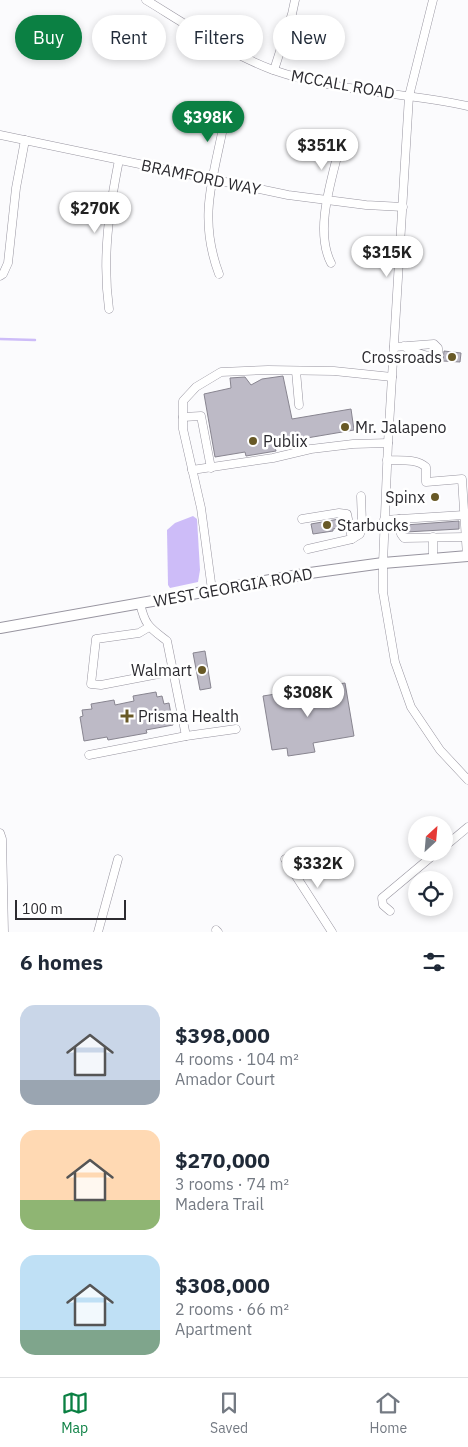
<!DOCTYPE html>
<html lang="en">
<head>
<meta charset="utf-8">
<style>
  :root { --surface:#fff; --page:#f6f6f7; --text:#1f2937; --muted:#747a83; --line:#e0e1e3; --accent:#0b8043 }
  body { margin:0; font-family:"IBM Plex Sans",sans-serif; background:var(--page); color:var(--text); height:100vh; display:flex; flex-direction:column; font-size:19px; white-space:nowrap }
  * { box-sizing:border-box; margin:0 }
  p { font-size:16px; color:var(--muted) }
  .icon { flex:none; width:28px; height:28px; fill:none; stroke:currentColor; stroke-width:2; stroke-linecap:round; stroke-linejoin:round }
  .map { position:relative; height:932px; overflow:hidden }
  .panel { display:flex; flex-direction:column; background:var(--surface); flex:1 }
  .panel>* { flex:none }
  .hud { position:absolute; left:15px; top:15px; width:439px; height:45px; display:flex; gap:10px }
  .needle { width:32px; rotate:26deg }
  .buttons { position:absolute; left:408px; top:816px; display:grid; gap:10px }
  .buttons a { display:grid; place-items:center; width:45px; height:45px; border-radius:50%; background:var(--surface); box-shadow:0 2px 8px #0003; font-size:25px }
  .scale { position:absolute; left:15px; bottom:12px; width:111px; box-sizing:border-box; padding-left:5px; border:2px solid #2c2b30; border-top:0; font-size:14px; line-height:18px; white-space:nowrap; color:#2c2b30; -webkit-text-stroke:4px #fff; paint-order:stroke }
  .price { position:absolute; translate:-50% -42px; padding:0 11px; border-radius:18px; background:#fff; color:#222; font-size:16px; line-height:32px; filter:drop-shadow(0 1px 2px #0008) }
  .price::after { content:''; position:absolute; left:50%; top:30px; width:15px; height:11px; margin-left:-8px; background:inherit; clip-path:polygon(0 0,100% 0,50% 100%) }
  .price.on { background:var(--accent); color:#fff }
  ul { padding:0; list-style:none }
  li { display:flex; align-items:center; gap:15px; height:125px; padding:0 20px }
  li span { display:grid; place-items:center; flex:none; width:140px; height:100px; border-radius:15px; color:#555 }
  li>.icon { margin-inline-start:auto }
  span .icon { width:60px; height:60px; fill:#fffc; stroke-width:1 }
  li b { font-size:21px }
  h2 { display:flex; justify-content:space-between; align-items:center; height:60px; padding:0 20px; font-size:21px }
  .pill { padding:0 18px; border-radius:22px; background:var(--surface); box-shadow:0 2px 8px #0003; font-size:18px; line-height:45px }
  .pill.on { background:var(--accent); color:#fff }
  .dock { display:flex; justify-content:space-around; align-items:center; height:70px; border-top:1px solid var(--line); background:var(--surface); font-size:14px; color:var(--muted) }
  .dock a { display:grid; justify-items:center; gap:2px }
  .dock .on { color:var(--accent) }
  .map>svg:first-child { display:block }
</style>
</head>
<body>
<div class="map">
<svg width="468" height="932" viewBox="0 0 468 932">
  <rect width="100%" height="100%" fill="#fbfbfd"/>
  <path fill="#cdbcf8" d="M193 516 197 519 200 570 198 582 170 588 168 585 167 530 175 523Z"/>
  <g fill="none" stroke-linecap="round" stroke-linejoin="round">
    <path stroke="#cdbcf8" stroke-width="2.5" d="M0 339 35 340"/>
  </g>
  <g fill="#bdbac6" stroke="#888590">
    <path d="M444 351 461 353 460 362 443 361Z"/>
    <path d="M283 376 292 419 351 409 354 430 295 440V443L275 447 276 451 246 456 245 452 215 457 204 394 231 388 230 378 245 377 251 385 262 379Z"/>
    <path d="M339 519H341L343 527 333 529V531L313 534 311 524Z"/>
    <path d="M459 521V529L406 532 405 525Z"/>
    <path d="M205 651 211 688 200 690 193 653Z"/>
    <path d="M345 683 354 736 313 743 315 752 288 756 287 748 272 750 263 696Z"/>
    <path d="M156 692 157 697 162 696 164 704 169 703 173 725 146 730 147 733 108 740 107 737 84 741 80 717 83 716 82 710 92 709 91 704 114 700 115 705 134 701 133 696Z"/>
  </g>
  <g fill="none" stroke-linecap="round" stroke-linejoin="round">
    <defs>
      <g id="minor">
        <path d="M146 0C187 25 228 53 273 70 336 92 404 92 468 106"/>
        <path d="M433 0 409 96 388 443 383 563V592L395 662 411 707 440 750 468 780"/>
        <path d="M274 70 292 14 295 0"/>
        <path d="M0 135 288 195 366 205 403 207"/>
        <path d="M331 263C314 230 332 179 340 145"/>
        <path d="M219 274C196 213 216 172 226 112"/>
        <path d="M0 276 3 274 8 263 16 188 25 140"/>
        <path d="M109 309C102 258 109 210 119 160"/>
        <path d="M394 347 434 344 438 348V356L435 358 411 351 404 346"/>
        <path d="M296 371 299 405"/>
        <path d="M183 417 201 416 211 468"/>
        <path d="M387 460C400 461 416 458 426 467V482L462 479 467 556"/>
        <path d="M192 470 273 458 311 449 353 444 388 443"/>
        <path d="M302 519 339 513 347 514 352 539"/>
        <path d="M399 519 401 534 404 538 466 537"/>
        <path d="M384 520 464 515"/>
        <path d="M308 549 352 539 360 534 362 523 361 496"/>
        <path d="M433 558V537"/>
        <path d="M212 590 201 508 183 429V401L196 387 221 372 268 370 334 371 392 377"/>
        <path d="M140 603C145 626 150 628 167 641L186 736 236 729"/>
        <path d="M149 627 139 633 96 639 91 684 101 685 174 671"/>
        <path d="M89 755 186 736"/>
        <path d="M0 833 2 839 4 932"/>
        <path d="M444 847 468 827"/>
        <path d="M285 859 332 932"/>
        <path d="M390 911 383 905 382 898 437 852"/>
        <path d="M216 930 218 932"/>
        <path d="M98 932 118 859"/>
      </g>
      <path id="major" d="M0 628 310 573 383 563 468 556"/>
    </defs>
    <use href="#minor" stroke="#9895a0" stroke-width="9"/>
    <use href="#major" stroke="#9895a0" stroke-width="12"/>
    <use href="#minor" stroke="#fff" stroke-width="8"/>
    <use href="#major" stroke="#fff" stroke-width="10"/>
  </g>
  <g fill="#685926" stroke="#fff" stroke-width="2">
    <circle cx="452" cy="357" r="5"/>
    <circle cx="345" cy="427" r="5"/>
    <circle cx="253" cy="441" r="5"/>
    <circle cx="435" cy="497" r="5"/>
    <circle cx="327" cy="525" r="5"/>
    <circle cx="202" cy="670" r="5"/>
    <path d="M124.5 708.5h5v5h5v5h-5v5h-5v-5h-5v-5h5z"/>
  </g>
  <g text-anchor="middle" stroke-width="5" stroke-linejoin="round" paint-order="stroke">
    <g font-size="16" fill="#2c2b30" stroke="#fff">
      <text transform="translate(343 84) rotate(10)" y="6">MCCALL ROAD</text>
      <text transform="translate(201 177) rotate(12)" y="6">BRAMFORD WAY</text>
      <text transform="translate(233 587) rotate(-10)" y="6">WEST GEORGIA ROAD</text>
    </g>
    <g font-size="16" fill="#2c2b30" stroke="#fff" text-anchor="start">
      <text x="442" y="363" text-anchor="end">Crossroads</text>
      <text x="355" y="433">Mr. Jalapeno</text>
      <text x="263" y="447">Publix</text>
      <text x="425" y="503" text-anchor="end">Spinx</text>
      <text x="337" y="531">Starbucks</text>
      <text x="192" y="676" text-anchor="end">Walmart</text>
      <text x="138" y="722">Prisma Health</text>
    </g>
  </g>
</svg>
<div class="buttons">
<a><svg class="needle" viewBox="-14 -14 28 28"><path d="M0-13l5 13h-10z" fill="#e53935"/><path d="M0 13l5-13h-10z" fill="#747a83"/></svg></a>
<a><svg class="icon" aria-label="locate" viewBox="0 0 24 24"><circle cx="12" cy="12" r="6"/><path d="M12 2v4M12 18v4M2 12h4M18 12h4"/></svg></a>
</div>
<div class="scale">100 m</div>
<b class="price on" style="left:208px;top:143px">$398K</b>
<b class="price" style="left:322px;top:171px">$351K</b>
<b class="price" style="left:95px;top:234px">$270K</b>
<b class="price" style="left:387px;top:278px">$315K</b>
<b class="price" style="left:308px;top:718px">$308K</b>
<b class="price" style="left:318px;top:889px">$332K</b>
<div class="hud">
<a class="pill on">Buy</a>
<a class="pill">Rent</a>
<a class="pill">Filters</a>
<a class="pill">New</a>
</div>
</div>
<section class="panel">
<h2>6 homes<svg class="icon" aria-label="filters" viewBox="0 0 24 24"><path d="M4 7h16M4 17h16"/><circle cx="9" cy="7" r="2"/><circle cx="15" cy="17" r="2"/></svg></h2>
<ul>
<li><span style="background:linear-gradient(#c9d6e8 75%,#9aa5b1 0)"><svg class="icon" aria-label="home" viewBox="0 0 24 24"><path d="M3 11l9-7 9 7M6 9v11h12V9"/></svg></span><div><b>$398,000</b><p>4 rooms · 104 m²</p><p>Amador Court</p></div></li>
<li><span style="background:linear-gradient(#ffd9b3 70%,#8fb573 0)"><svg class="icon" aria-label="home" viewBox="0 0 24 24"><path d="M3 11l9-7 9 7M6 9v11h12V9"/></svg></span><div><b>$270,000</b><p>3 rooms · 74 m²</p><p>Madera Trail</p></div></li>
<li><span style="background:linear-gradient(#bfe0f5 75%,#7fa58c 0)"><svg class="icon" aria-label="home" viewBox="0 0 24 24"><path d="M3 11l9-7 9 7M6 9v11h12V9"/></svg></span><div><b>$308,000</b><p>2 rooms · 66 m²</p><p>Apartment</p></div></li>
</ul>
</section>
<nav class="dock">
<a class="on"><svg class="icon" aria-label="map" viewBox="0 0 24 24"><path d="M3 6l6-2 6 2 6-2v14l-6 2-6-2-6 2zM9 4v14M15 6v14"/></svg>Map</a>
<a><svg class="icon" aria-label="saved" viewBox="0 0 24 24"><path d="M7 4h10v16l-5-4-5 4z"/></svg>Saved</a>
<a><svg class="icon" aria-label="home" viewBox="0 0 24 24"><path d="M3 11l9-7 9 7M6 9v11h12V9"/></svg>Home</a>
</nav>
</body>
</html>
